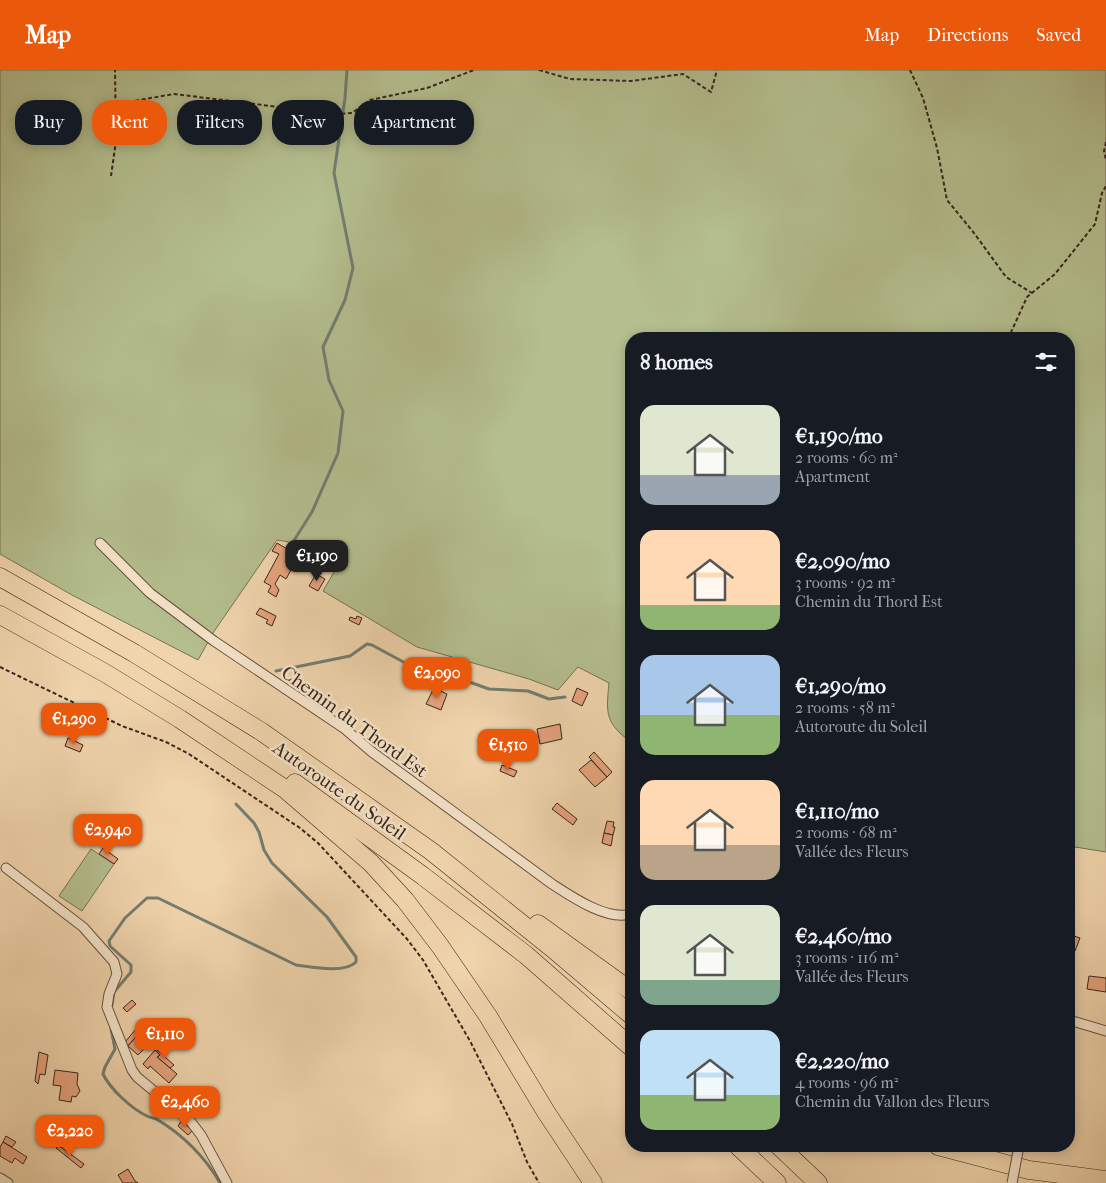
<!DOCTYPE html>
<html lang="en">
<head>
<meta charset="utf-8">
<style>
  :root { --surface:#171b24; --page:#242831; --text:#f1f3f6; --muted:#9ea1a6; --accent:#ea580c }
  body { margin:0; font-family:"IM FELL French Canon",serif; background:var(--page); color:var(--text); height:100vh; display:flex; flex-direction:column; font-size:19px; white-space:nowrap }
  * { box-sizing:border-box; margin:0 }
  p { font-size:16px; color:var(--muted) }
  .icon { flex:none; width:28px; height:28px; fill:none; stroke:currentColor; stroke-width:2; stroke-linecap:round; stroke-linejoin:round }
  .map { position:relative; flex:1; overflow:hidden }
  .sheet { position:absolute; left:625px; top:262px; width:450px; height:820px; display:flex; flex-direction:column; background:var(--surface); border-radius:20px; box-shadow:0 2px 12px #0003 }
  .sheet>* { flex:none }
  .top-card { position:absolute; left:15px; top:30px; width:475px; height:45px; display:flex; gap:10px }
  .price { position:absolute; translate:-50% -42px; padding:0 11px; border-radius:10px; background:var(--accent); color:#fff; font-size:16px; line-height:32px; filter:drop-shadow(0 1px 2px #0008) }
  .price::after { content:''; position:absolute; left:50%; top:30px; width:15px; height:11px; margin-left:-8px; background:inherit; clip-path:polygon(0 0,100% 0,50% 100%) }
  .price.on { background:#222; color:#fff }
  ul { padding:0; list-style:none }
  li { display:flex; align-items:center; gap:15px; height:125px; padding:0 15px }
  li span { display:grid; place-items:center; flex:none; width:140px; height:100px; border-radius:15px; color:#555 }
  li>.icon { margin-inline-start:auto }
  span .icon { width:60px; height:60px; fill:#fffc; stroke-width:1 }
  li b { font-size:21px }
  h2 { display:flex; justify-content:space-between; align-items:center; height:60px; padding:0 15px; font-size:21px }
  .tag { padding:0 18px; border-radius:20px; background:var(--surface); box-shadow:0 2px 12px #0003; font-size:18px; line-height:45px }
  .tag.on { background:var(--accent); color:#fff }
  header { display:flex; align-items:center; gap:30px; box-sizing:border-box; height:70px; padding:0 25px; background:var(--accent); color:#fff }
  header strong { font-size:24px }
  nav { display:flex; gap:28px; margin-inline-start:auto; font-size:18px }
  .map>svg:first-child { display:block }
</style>
</head>
<body>
<header>
<strong>Map</strong>
<nav><a>Map</a><a>Directions</a><a>Saved</a></nav>
</header>
<div class="map">
<svg width="1106" height="1113" viewBox="0 0 1106 1113">
  <rect width="100%" height="100%" fill="#f0d4ac"/>
  <filter id="stains"><feTurbulence type="fractalNoise" baseFrequency=".004" numOctaves="4"/><feColorMatrix values="0 0 0 0 .2 0 0 0 0 .09 0 0 0 0 .02 0 0 0 .5 -.17"/></filter>
  <radialGradient id="worn" r=".72"><stop offset=".6" stop-color="#630" stop-opacity="0"/><stop offset="1" stop-color="#630" stop-opacity=".3"/></radialGradient>
  <g fill="#b4be8e" stroke="#767256">
    <path d="M0 0H1106V782L1069 776V269H631V672C605 653 606 643 609 613L578 597 558 620 529 609 417 577 323 521 337 497 295 473 277 470 213 563 198 590 72 525 0 484Z"/>
    <path d="M91 779 114 794 82 841 59 826Z"/>
  </g>
  <g fill="none" stroke-linecap="round" stroke-linejoin="round">
    <g stroke="#727e72" stroke-width="3">
      <path d="M293 472 312 442 338 383 343 341 329 310 323 277 345 230 353 198 334 103 345 28 347 0"/>
      <path d="M276 601 350 586 367 574 372 575 409 595 424 593 432 595 461 609 489 619 528 621 549 629 565 627"/>
      <path d="M112 935 114 922 131 902V895L110 876 109 871 125 848 147 828H158L296 895C312 897 344 904 356 892V887L327 847 272 793 264 780 259 762 254 753 236 734"/>
      <path d="M111 959 115 979 105 997 103 1004C110 1019 132 1039 147 1046 151 1048 155 1048 158 1050 183 1065 206 1088 220 1113"/>
    </g>
  </g>
  <g fill="#e6a37d" stroke="#37261d">
    <path d="M277 473 299 486 290 498H292L286 509 280 505 275 514 279 520 276 527 268 522 271 516 264 512 279 484 272 481Z"/>
    <path d="M316 504 325 509 318 521 309 516Z"/>
    <path d="M260 538 276 546 272 556 266 553 268 550 256 544Z"/>
    <path d="M357 546 362 548 359 555 349 550 350 547 356 549Z"/>
    <path d="M434 618 447 624 441 640 426 634Z"/>
    <path d="M577 618 588 623 582 636 572 631Z"/>
    <path d="M560 654 562 669 540 674 537 659Z"/>
    <path d="M487 666 494 671 485 684 481 681 482 680 479 678Z"/>
    <path d="M68 668 83 675 80 682 65 676Z"/>
    <path d="M497 668 504 672 498 681 492 677Z"/>
    <path d="M594 682 612 702 607 707 589 687Z"/>
    <path d="M591 690 607 707 595 717 579 700Z"/>
    <path d="M502 695 517 701 514 707 500 701Z"/>
    <path d="M557 733 577 749 573 755 552 739Z"/>
    <path d="M607 751 614 752 613 757H615L613 765 604 763Z"/>
    <path d="M604 763 613 765 611 776 602 773Z"/>
    <path d="M103 778 118 789 114 794 99 784Z"/>
    <path d="M1074 866 1080 868 1075 881 1070 880V882L1069 876H1071Z"/>
    <path d="M1089 906 1106 908V922L1087 919Z"/>
    <path d="M132 930 136 934 127 942 123 938Z"/>
    <path d="M136 959 140 962 128 976 125 972Z"/>
    <path d="M140 962 151 972 138 985 128 976Z"/>
    <path d="M156 979 174 995 170 998 157 987 160 985 155 980Z"/>
    <path d="M155 980 160 985 157 987 177 1004 169 1013 150 996 148 999 143 994Z"/>
    <path d="M39 982 48 985 45 1005 40 1004 38 1014 35 1011Z"/>
    <path d="M55 1000 78 1003 77 1014 80 1021 76 1027 72 1026 71 1032 59 1030 61 1016 53 1015Z"/>
    <path d="M182 1050 192 1061 188 1065 178 1056Z"/>
    <path d="M6 1066 16 1072 12 1077 3 1072Z"/>
    <path d="M3 1072 27 1087 23 1094 15 1088 12 1093 0 1086V1077Z"/>
    <path d="M58 1075 84 1094 81 1098 56 1078Z"/>
    <path d="M128 1099 135 1111 138 1113H123L118 1105Z"/>
  </g>
  <g fill="none" stroke-linecap="round" stroke-linejoin="round">
    <defs>
      <g id="minor">
        <path d="M100 473 150 523 214 571 345 659 372 682 552 814C572 827 607 851 631 844"/>
        <path d="M6 798 83 857 114 892 117 904 109 924 107 937 132 1000 137 1007 191 1052 201 1065 227 1113"/>
        <path d="M1069 950 1106 961"/>
        <path d="M0 1108 8 1113"/>
      </g>
      <g id="motorway">
        <path d="M0 507 134 583 262 662 431 781 552 878 631 945"/>
        <path d="M0 545 105 603 180 649 285 719 371 793 405 830 440 876 488 946 546 1042 593 1113"/>
        <path d="M295 713 423 806 526 885 631 977"/>
        <path d="M538 854 631 921"/>
        <path d="M738 1076 777 1113"/>
        <path d="M779 1076 818 1113"/>
        <path d="M938 1076 1029 1100 1106 1110"/>
      </g>
    </defs>
    <use href="#minor" stroke="#655241" stroke-width="11"/>
    <use href="#motorway" stroke="#37261d" stroke-width="19"/>
    <g stroke="#37261d" stroke-width="2" stroke-dasharray="4 2.5" stroke-linecap="butt">
      <path d="M539 0 570 9 631 11 683 4 711 22 717 0"/>
      <path d="M910 0 923 28 937 78 947 130 974 163 1006 207 1032 223"/>
      <path d="M116 34 174 24 335 44 352 43 370 30 427 18 474 0"/>
      <path d="M1106 72 1104 81 1106 90"/>
      <path d="M111 106 116 71 115 0"/>
      <path d="M1008 269 1027 227 1055 204 1095 154 1102 123 1106 116"/>
      <path d="M0 597 122 656 166 672 189 684 300 758 318 773 407 869 423 890 470 971 512 1054 527 1092 539 1113"/>
    </g>
    <use href="#minor" stroke="#f5e3c9" stroke-width="9"/>
    <use href="#motorway" stroke="#f0d4ac" stroke-width="18"/>
    <defs>
      <path id="minor-bridge" d="M1012 1113 1019 1076"/>
    </defs>
    <use href="#minor-bridge" stroke="#655241" stroke-width="11" stroke-linecap="butt"/>
    <use href="#minor-bridge" stroke="#f5e3c9" stroke-width="9"/>
  </g>
  <g text-anchor="middle" stroke-width="5" stroke-linejoin="round" paint-order="stroke">
    <g font-size="19" fill="#37261d" stroke="#f5e3c9">
      <text transform="translate(355 651) rotate(36)" y="7">Chemin du Thord Est</text>
      <text transform="translate(340 720) rotate(35)" y="7">Autoroute du Soleil</text>
    </g>
  </g>
  <rect width="100%" height="100%" filter="url(#stains)"/>
  <rect width="100%" height="100%" fill="url(#worn)"/>
</svg>
<b class="price on" style="left:317px;top:512px">€1,190</b>
<b class="price" style="left:437px;top:629px">€2,090</b>
<b class="price" style="left:74px;top:675px">€1,290</b>
<b class="price" style="left:508px;top:701px">€1,510</b>
<b class="price" style="left:108px;top:786px">€2,940</b>
<b class="price" style="left:165px;top:990px">€1,110</b>
<b class="price" style="left:185px;top:1058px">€2,460</b>
<b class="price" style="left:70px;top:1087px">€2,220</b>
<div class="top-card">
<a class="tag">Buy</a>
<a class="tag on">Rent</a>
<a class="tag">Filters</a>
<a class="tag">New</a>
<a class="tag">Apartment</a>
</div>
<section class="sheet">
<h2>8 homes<svg class="icon" aria-label="filters" viewBox="0 0 24 24"><path d="M4 7h16M4 17h16"/><circle cx="9" cy="7" r="2"/><circle cx="15" cy="17" r="2"/></svg></h2>
<ul>
<li><span style="background:linear-gradient(#dfe7d0 70%,#9aa5b1 0)"><svg class="icon" aria-label="home" viewBox="0 0 24 24"><path d="M3 11l9-7 9 7M6 9v11h12V9"/></svg></span><div><b>€1,190/mo</b><p>2 rooms · 60 m²</p><p>Apartment</p></div></li>
<li><span style="background:linear-gradient(#ffd9b3 75%,#8fb573 0)"><svg class="icon" aria-label="home" viewBox="0 0 24 24"><path d="M3 11l9-7 9 7M6 9v11h12V9"/></svg></span><div><b>€2,090/mo</b><p>3 rooms · 92 m²</p><p>Chemin du Thord Est</p></div></li>
<li><span style="background:linear-gradient(#a9c7e8 60%,#8fb573 0)"><svg class="icon" aria-label="home" viewBox="0 0 24 24"><path d="M3 11l9-7 9 7M6 9v11h12V9"/></svg></span><div><b>€1,290/mo</b><p>2 rooms · 58 m²</p><p>Autoroute du Soleil</p></div></li>
<li><span style="background:linear-gradient(#ffd9b3 65%,#b9a48a 0)"><svg class="icon" aria-label="home" viewBox="0 0 24 24"><path d="M3 11l9-7 9 7M6 9v11h12V9"/></svg></span><div><b>€1,110/mo</b><p>2 rooms · 68 m²</p><p>Vallée des Fleurs</p></div></li>
<li><span style="background:linear-gradient(#dfe7d0 75%,#7fa58c 0)"><svg class="icon" aria-label="home" viewBox="0 0 24 24"><path d="M3 11l9-7 9 7M6 9v11h12V9"/></svg></span><div><b>€2,460/mo</b><p>3 rooms · 116 m²</p><p>Vallée des Fleurs</p></div></li>
<li><span style="background:linear-gradient(#bfe0f5 65%,#8fb573 0)"><svg class="icon" aria-label="home" viewBox="0 0 24 24"><path d="M3 11l9-7 9 7M6 9v11h12V9"/></svg></span><div><b>€2,220/mo</b><p>4 rooms · 96 m²</p><p>Chemin du Vallon des Fleurs</p></div></li>
</ul>
</section>
</div>
</body>
</html>
